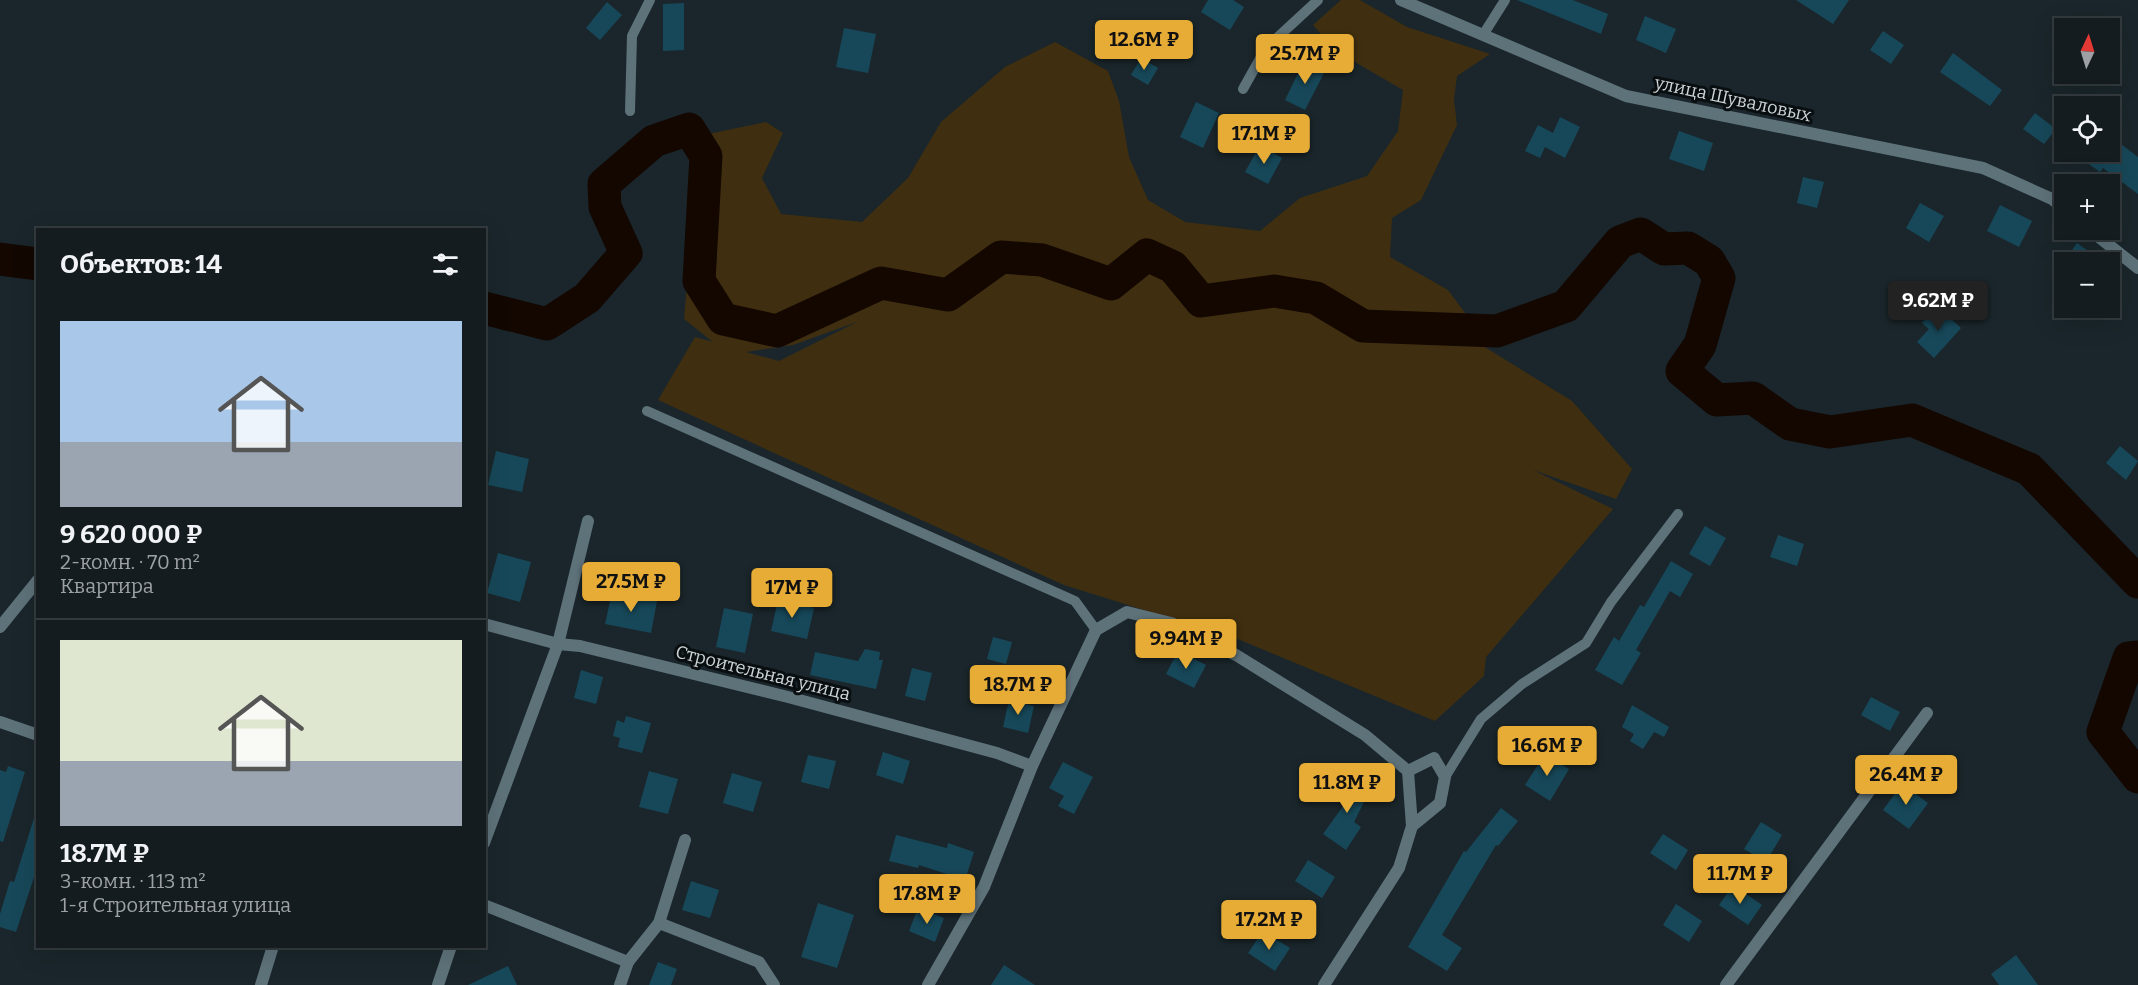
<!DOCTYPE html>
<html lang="ru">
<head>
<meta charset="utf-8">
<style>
  :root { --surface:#141c20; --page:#21292d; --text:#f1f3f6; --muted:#9da1a5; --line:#333a3e; --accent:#e7ac36 }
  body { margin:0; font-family:Bitter,serif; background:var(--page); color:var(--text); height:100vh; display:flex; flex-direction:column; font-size:22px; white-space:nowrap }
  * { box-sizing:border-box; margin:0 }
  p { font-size:20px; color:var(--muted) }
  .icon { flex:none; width:33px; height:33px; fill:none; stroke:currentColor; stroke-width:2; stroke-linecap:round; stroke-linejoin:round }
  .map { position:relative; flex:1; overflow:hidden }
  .drawer { position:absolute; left:36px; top:228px; width:450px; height:720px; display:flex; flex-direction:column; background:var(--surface); border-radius:0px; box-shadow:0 6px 24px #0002,0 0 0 2px var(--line) }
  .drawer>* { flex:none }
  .needle { width:39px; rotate:4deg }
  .tools { position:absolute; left:2054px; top:18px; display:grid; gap:12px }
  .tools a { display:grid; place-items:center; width:66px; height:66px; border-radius:0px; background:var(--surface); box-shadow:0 6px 24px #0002,0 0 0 2px var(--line); font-size:30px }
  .price { position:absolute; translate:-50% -51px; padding:0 14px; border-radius:6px; background:var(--accent); color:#111; font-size:20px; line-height:39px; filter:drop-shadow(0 2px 3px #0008) }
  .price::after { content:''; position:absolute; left:50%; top:36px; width:18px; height:14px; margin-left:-9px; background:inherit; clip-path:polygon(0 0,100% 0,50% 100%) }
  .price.on { background:#222; color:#fff }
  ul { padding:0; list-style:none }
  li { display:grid; align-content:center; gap:12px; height:318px; padding:0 24px }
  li+li { border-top:2px solid var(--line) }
  li span { display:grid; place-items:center; height:186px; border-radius:0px; color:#555 }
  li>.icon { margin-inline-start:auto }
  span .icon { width:108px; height:108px; fill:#fffc; stroke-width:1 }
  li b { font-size:26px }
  h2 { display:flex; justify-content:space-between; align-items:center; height:72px; padding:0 24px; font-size:26px }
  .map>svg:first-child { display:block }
</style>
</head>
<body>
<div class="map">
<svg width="2138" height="985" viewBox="0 0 2138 985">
  <rect width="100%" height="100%" fill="#1a262b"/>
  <path fill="#3f2f10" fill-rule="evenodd" d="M1341 0H1360L1407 27 1490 54 1457 76 1454 99 1457 125 1443 154 1421 200 1392 218 1390 257 1448 290 1468 317 1467 336 1572 401 1632 469 1616 499 1533 470 1613 509 1486 657 1484 676 1435 721 1240 640 1064 585 658 400 695 337 713 342 684 319 689 261 688 195 708 134 766 122 783 133 762 178 781 214 862 222 908 178 941 122 1005 67 1055 42 1108 71 1119 101 1129 157 1148 200 1185 222 1260 231 1300 198 1367 176 1398 131 1403 90 1336 51 1313 25ZM857 322 779 361 746 352 793 345Z"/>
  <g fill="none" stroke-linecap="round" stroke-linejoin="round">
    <g stroke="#130700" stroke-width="33">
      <path d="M0 259 38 264"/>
      <path d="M484 308 547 324 587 298 626 253 605 207 604 184 654 141 689 129 706 156 699 281 723 319 777 331 881 283 948 295 1001 257 1042 260 1111 284 1147 255 1173 267 1201 301 1274 291 1316 298 1363 326 1497 331 1566 306 1620 242 1641 234 1664 249 1688 248 1709 261 1719 278 1700 345 1682 371 1717 400 1753 398 1790 424 1830 432 1912 420 2029 469 2138 582"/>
      <path d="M2138 657 2129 658 2103 732 2138 777"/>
    </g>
  </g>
  <g fill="#174859">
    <path d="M1208 0H1233L1244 7 1230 30 1201 12Z"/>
    <path d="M1517 0H1573L1608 14 1601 34Z"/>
    <path d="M1796 0H1849L1833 24Z"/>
    <path d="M607 2 622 15 600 40 586 28Z"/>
    <path d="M684 3V50L663 51V4Z"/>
    <path d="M1645 16 1676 29 1666 53 1636 40Z"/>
    <path d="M844 28 876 34 868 73 836 67Z"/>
    <path d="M1883 31 1904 45 1891 64 1870 50Z"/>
    <path d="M1953 53 2002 90 1990 106 1940 72Z"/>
    <path d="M1141 58 1158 68 1148 85 1131 75Z"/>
    <path d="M1304 61 1325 71 1305 110 1285 100Z"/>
    <path d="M1196 102 1219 113 1203 148 1180 137Z"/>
    <path d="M2035 113 2056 129 2044 144 2023 129Z"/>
    <path d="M1560 117 1580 127 1565 158 1545 147 1540 158 1525 151 1538 125 1553 133Z"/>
    <path d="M1679 131 1713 143 1704 171 1669 159Z"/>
    <path d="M2109 135 2138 157V194L2103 168 2100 172 2072 152H2109Z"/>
    <path d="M1260 145 1282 158 1268 184 1245 172Z"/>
    <path d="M1803 177 1824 182 1817 208 1797 203Z"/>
    <path d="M1920 203 1944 216 1929 242 1906 228Z"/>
    <path d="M2000 205 2032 221 2019 247 1987 231Z"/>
    <path d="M2077 243 2103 262H2064Z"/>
    <path d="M1937 306 1961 328 1934 358 1917 342 1929 329 1922 323Z"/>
    <path d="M2120 446 2138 461 2126 480 2106 463Z"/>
    <path d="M496 451 529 459 522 492 488 485Z"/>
    <path d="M1705 526 1726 538 1710 566 1689 554Z"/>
    <path d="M1778 535 1804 544 1797 566 1770 557Z"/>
    <path d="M498 553 531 562 520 602 487 593Z"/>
    <path d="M1671 561 1693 574 1680 597 1670 591 1636 650 1641 653 1622 685 1595 670 1614 637 1619 641 1640 605 1644 607Z"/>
    <path d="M612 592 657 601 651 633 605 624Z"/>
    <path d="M778 600 814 608 807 639 771 631Z"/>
    <path d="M724 608 753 614 745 653 716 647Z"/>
    <path d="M993 637 1012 642 1006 664 987 659Z"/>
    <path d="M865 649 880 652 879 660H883L876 689 810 675 815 652 858 661Z"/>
    <path d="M1178 651 1206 665 1194 688 1166 674Z"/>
    <path d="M912 668 932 673 925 701 905 696Z"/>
    <path d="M581 670 603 677 596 704 574 698Z"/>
    <path d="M1871 697 1900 712 1890 731 1861 715Z"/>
    <path d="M1009 700 1034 706 1028 733 1003 727Z"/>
    <path d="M1632 705 1669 727 1664 737 1654 732 1643 749 1630 741 1634 734 1622 727Z"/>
    <path d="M626 716 651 723 642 753 618 747 620 738 613 736 617 720 624 723Z"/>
    <path d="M883 752 910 761 903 784 876 775Z"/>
    <path d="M1545 754 1569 769 1550 801 1525 785Z"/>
    <path d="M808 755 836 761 829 789 801 782Z"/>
    <path d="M1063 762 1093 777 1074 814 1058 806 1064 796 1049 788Z"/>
    <path d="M8 766 25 772 3 842 0 841V770L6 772Z"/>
    <path d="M649 771 678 779 668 814 639 807Z"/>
    <path d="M732 773 762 782 753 812 723 803Z"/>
    <path d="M1346 777 1370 790 1354 822 1361 827 1346 850 1323 834 1346 802 1336 796Z"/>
    <path d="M1902 784 1928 803 1909 829 1883 810Z"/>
    <path d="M1501 808 1518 821 1498 846 1496 845 1442 935 1462 948 1447 971 1408 947 1464 851 1466 852Z"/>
    <path d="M34 818 38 819V865L16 932 0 927V914L10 881 14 882Z"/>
    <path d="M1761 822 1782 835 1766 862 1744 849Z"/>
    <path d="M1663 834 1688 850 1676 870 1650 853Z"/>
    <path d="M896 835 947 848 948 843 974 852 965 880 919 865 918 868 889 861Z"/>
    <path d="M1308 860 1335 877 1322 898 1295 881Z"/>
    <path d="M691 881 719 890 710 918 682 910Z"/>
    <path d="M1733 885 1762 905 1748 925 1719 905Z"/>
    <path d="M818 903 854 915 837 968 801 957Z"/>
    <path d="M1676 904 1702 921 1689 942 1663 925Z"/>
    <path d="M918 908 944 918 935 942 909 931Z"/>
    <path d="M1263 931 1290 948 1275 971 1248 953Z"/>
    <path d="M2016 955 2038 985H1999L1991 974Z"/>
    <path d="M658 962 677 969 671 985H649Z"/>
    <path d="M1004 965 1035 985H991Z"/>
    <path d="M508 966 517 985H468Z"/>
  </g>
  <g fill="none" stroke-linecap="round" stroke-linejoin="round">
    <g stroke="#5e727a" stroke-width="10">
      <path d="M1483 35 1505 0"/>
      <path d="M1243 89 1266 48 1318 0"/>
      <path d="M630 111 632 36 650 0"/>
      <path d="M647 411 1075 601 1096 630"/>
      <path d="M1445 777 1481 719 1522 684 1586 643 1611 602 1678 514"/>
    </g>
    <g stroke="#5e727a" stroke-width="12">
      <path d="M1401 0 1626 96 1983 168 2052 199 2064 209"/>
      <path d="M2090 230 2138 268"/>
      <path d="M484 624 558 644 580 646 788 697 997 753 1032 766"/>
      <path d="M0 627 38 580"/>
      <path d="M0 722 38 735"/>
      <path d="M484 843 558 644 588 521"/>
      <path d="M484 905 628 962"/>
      <path d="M659 923 759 962 774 985"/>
      <path d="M261 985 273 946"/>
      <path d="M438 985 451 946"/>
      <path d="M620 985 628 962 659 923 685 840"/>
      <path d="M928 985 984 887 1032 766 1096 630 1127 612 1171 623 1236 655 1365 735 1408 771"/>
      <path d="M1324 985 1399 868 1412 826 1408 771 1434 758 1445 777 1440 803 1412 826"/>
      <path d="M1726 985 1927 713"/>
    </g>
  </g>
  <g text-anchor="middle" stroke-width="6" stroke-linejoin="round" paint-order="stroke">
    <g font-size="18" fill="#ccd4d7" stroke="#090e10">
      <text transform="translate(1733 99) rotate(12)" y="6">улица Шуваловых</text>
      <text transform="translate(763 673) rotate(14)" y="6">Строительная улица</text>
    </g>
  </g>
</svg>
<div class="tools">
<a><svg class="needle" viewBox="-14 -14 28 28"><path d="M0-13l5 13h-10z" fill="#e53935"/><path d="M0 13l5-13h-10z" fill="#9da1a5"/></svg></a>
<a><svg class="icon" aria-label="locate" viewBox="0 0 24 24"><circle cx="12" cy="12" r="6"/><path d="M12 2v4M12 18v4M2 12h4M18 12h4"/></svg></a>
<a>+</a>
<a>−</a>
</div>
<b class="price" style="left:1144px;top:71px">12.6M ₽</b>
<b class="price" style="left:1305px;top:85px">25.7M ₽</b>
<b class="price" style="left:1264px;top:165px">17.1M ₽</b>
<b class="price on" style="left:1938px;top:332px">9.62M ₽</b>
<b class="price" style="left:631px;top:613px">27.5M ₽</b>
<b class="price" style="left:792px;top:619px">17M ₽</b>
<b class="price" style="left:1186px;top:670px">9.94M ₽</b>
<b class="price" style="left:1018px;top:716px">18.7M ₽</b>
<b class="price" style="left:1547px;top:777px">16.6M ₽</b>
<b class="price" style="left:1906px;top:806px">26.4M ₽</b>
<b class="price" style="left:1347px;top:814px">11.8M ₽</b>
<b class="price" style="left:1740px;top:905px">11.7M ₽</b>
<b class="price" style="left:927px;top:925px">17.8M ₽</b>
<b class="price" style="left:1269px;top:951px">17.2M ₽</b>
<section class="drawer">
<h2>Объектов: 14<svg class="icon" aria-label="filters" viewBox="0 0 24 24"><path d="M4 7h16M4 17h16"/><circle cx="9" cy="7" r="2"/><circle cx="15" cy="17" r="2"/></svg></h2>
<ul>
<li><span style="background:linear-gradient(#a9c7e8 65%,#9aa5b1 0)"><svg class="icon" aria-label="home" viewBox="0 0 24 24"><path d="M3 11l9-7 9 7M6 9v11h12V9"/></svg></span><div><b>9 620 000 ₽</b><p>2-комн. · 70 m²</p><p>Квартира</p></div></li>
<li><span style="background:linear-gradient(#dfe7d0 65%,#9aa5b1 0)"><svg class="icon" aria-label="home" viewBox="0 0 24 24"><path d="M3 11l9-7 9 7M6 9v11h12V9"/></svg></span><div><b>18.7M ₽</b><p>3-комн. · 113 m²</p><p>1-я Строительная улица</p></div></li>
</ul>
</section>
</div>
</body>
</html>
